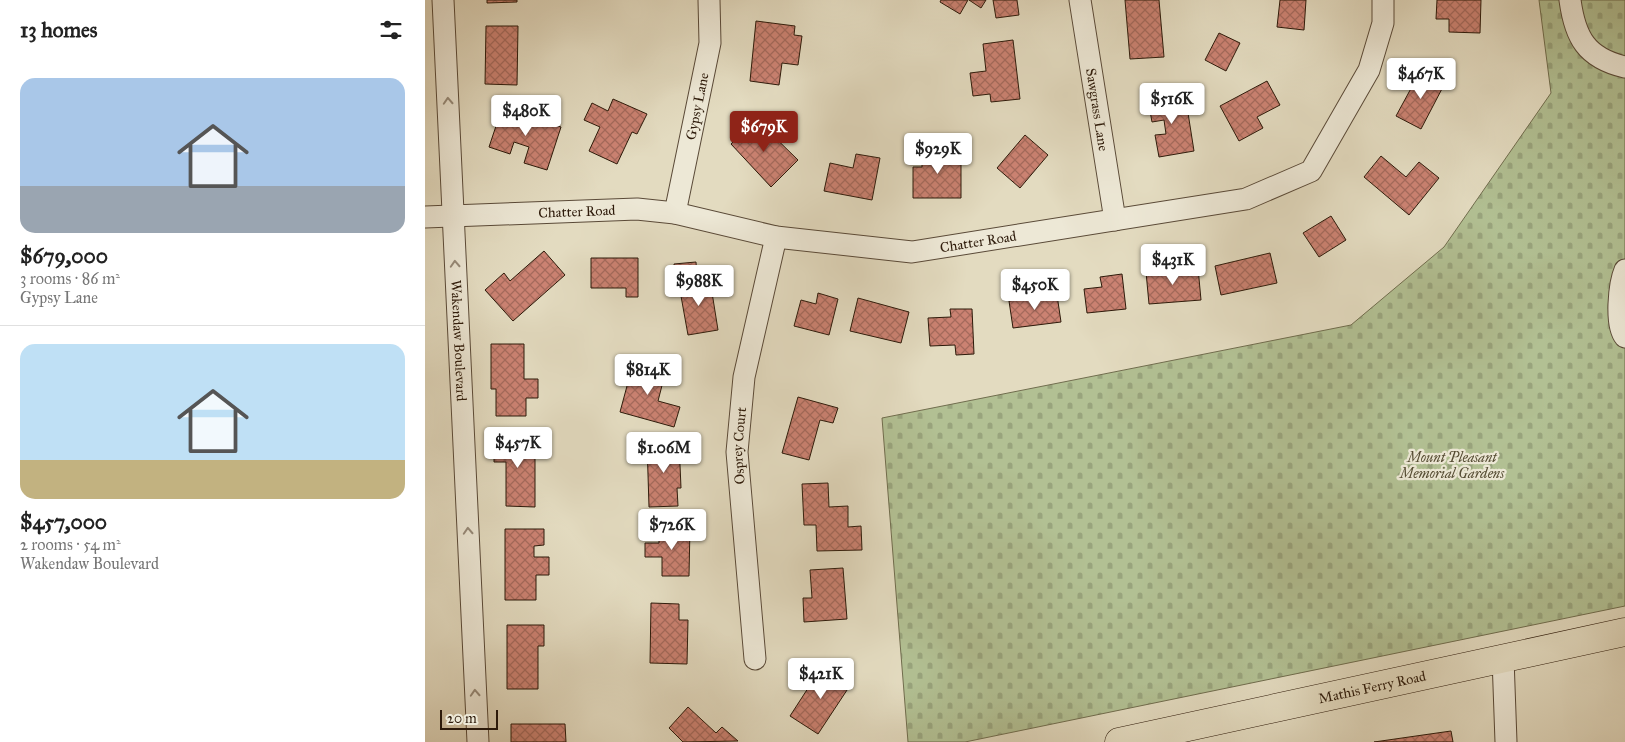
<!DOCTYPE html>
<html lang="en">
<head>
<meta charset="utf-8">
<style>
  :root { --surface:#fff; --page:#f6f6f6; --text:#222; --muted:#767676; --line:#e0e0e0; --accent:#8f2418 }
  body { margin:0; font-family:"IM FELL Great Primer",serif; background:var(--page); color:var(--text); height:100vh; display:flex; flex-direction:column; font-size:19px; white-space:nowrap }
  * { box-sizing:border-box; margin:0 }
  p { font-size:16px; color:var(--muted) }
  .icon { flex:none; width:28px; height:28px; fill:none; stroke:currentColor; stroke-width:2; stroke-linecap:round; stroke-linejoin:round }
  .map { position:relative; flex:1; overflow:hidden }
  .side { display:flex; flex-direction:column; background:var(--surface); width:425px }
  .side>* { flex:none }
  .scale { position:absolute; left:15px; bottom:12px; width:58px; box-sizing:border-box; padding-left:5px; border:2px solid #2d1a0a; border-top:0; font-size:14px; line-height:18px; white-space:nowrap; color:#2d1a0a; -webkit-text-stroke:4px #ede8d6; paint-order:stroke }
  .price { position:absolute; translate:-50% -42px; padding:0 11px; border-radius:5px; background:#fff; color:#222; font-size:16px; line-height:32px; filter:drop-shadow(0 1px 2px #0008) }
  .price::after { content:''; position:absolute; left:50%; top:30px; width:15px; height:11px; margin-left:-8px; background:inherit; clip-path:polygon(0 0,100% 0,50% 100%) }
  .price.active { background:var(--accent); color:#fff }
  ul { padding:0; list-style:none }
  li { display:grid; align-content:center; gap:10px; height:265px; padding:0 20px }
  li+li { border-top:1px solid var(--line) }
  li span { display:grid; place-items:center; height:155px; border-radius:15px; color:#555 }
  li>.icon { margin-inline-start:auto }
  span .icon { width:90px; height:90px; fill:#fffc; stroke-width:1 }
  li b { font-size:21px }
  h2 { display:flex; justify-content:space-between; align-items:center; height:60px; padding:0 20px; font-size:21px }
  main { display:flex; flex:1; min-height:0 }
  .map>svg:first-child { display:block }
</style>
</head>
<body>
<main>
<section class="side">
<h2>13 homes<svg class="icon" aria-label="filters" viewBox="0 0 24 24"><path d="M4 7h16M4 17h16"/><circle cx="9" cy="7" r="2"/><circle cx="15" cy="17" r="2"/></svg></h2>
<ul>
<li><span style="background:linear-gradient(#a9c7e8 70%,#9aa5b1 0)"><svg class="icon" aria-label="home" viewBox="0 0 24 24"><path d="M3 11l9-7 9 7M6 9v11h12V9"/></svg></span><div><b>$679,000</b><p>3 rooms · 86 m²</p><p>Gypsy Lane</p></div></li>
<li><span style="background:linear-gradient(#bfe0f5 75%,#c2b280 0)"><svg class="icon" aria-label="home" viewBox="0 0 24 24"><path d="M3 11l9-7 9 7M6 9v11h12V9"/></svg></span><div><b>$457,000</b><p>2 rooms · 54 m²</p><p>Wakendaw Boulevard</p></div></li>
</ul>
</section>
<div class="map">
<svg width="1200" height="742" viewBox="0 0 1200 742">
  <defs>
    <pattern id="cemetery-stones" width="16" height="16" patternUnits="userSpaceOnUse" patternTransform="scale(1.25)"><rect width="16" height="16" fill="#b2c093"/><path d="M2 7V4a2 2 0 0 1 4 0v3zM10 15v-3a2 2 0 0 1 4 0v3z" fill="#99a47d"/></pattern>
    <pattern id="building-cross-hatch" width="8" height="8" patternUnits="userSpaceOnUse" patternTransform="scale(1.25)"><rect width="8" height="8" fill="#cb8272"/><path d="M0 0l8 8M0 8l8-8" fill="none" stroke="#a56a5c"/></pattern>
  </defs>
  <rect width="100%" height="100%" fill="#e3dbc0"/>
  <filter id="stains"><feTurbulence type="fractalNoise" baseFrequency=".004" numOctaves="4"/><feColorMatrix values="0 0 0 0 .2 0 0 0 0 .09 0 0 0 0 .02 0 0 0 .5 -.17"/></filter>
  <radialGradient id="worn" r=".72"><stop offset=".6" stop-color="#630" stop-opacity="0"/><stop offset="1" stop-color="#630" stop-opacity=".3"/></radialGradient>
  <path fill="url(#cemetery-stones)" stroke="#706d4e" d="M1114 0H1200V606L540 742H483L457 418 926 325 1019 247 1126 93Z"/>
  <g fill="url(#building-cross-hatch)" stroke="#2d1a0a">
    <path d="M62 0H92V2L62 3Z"/>
    <path d="M516 0H543L535 14 515 2Z"/>
    <path d="M544 0H561L556 8Z"/>
    <path d="M568 0H592L594 15 571 18Z"/>
    <path d="M700 0H734L739 57 705 59Z"/>
    <path d="M855 0H881L879 30 852 27Z"/>
    <path d="M1012 0H1056L1055 33 1024 32V19H1011Z"/>
    <path d="M331 21 370 26 369 35 377 36 373 65 357 63 354 85 325 81Z"/>
    <path d="M61 26H93L92 85 60 84Z"/>
    <path d="M794 33 815 43 801 71 780 60Z"/>
    <path d="M588 40 595 99 566 102 565 94 548 96 545 73 561 71 558 44Z"/>
    <path d="M996 70 1020 83 996 129 971 116Z"/>
    <path d="M842 81 855 105 832 117 838 128 814 141 795 106Z"/>
    <path d="M760 94 769 151 734 157 730 135 741 134 739 120 727 122 723 100Z"/>
    <path d="M188 99 222 114 212 134 207 132 192 164 164 151 175 127 159 120 167 103 183 111Z"/>
    <path d="M77 108 136 127 122 170 99 163 104 147 89 142 85 154 64 147Z"/>
    <path d="M331 119 373 160 346 187 306 144Z"/>
    <path d="M600 135 623 155 595 188 572 168Z"/>
    <path d="M497 150H536V198H488V167H497Z"/>
    <path d="M431 154 455 158 447 200 399 191 405 163 428 168Z"/>
    <path d="M956 156 981 177 994 162 1014 178 984 215 939 177Z"/>
    <path d="M906 216 921 240 894 257 878 233Z"/>
    <path d="M119 251 140 275 88 321 60 290 79 273 85 281Z"/>
    <path d="M845 253 852 283 796 295 790 266Z"/>
    <path d="M166 258H213V297H201V288H166Z"/>
    <path d="M271 262 272 277 250 279 249 264Z"/>
    <path d="M773 268 776 300 724 304 721 272Z"/>
    <path d="M697 274 701 309 662 313 659 289 677 287 675 277Z"/>
    <path d="M285 280 293 330 263 335 254 285Z"/>
    <path d="M393 293 413 299 404 335 369 326 376 300 391 304Z"/>
    <path d="M632 295 636 322 588 328 584 301Z"/>
    <path d="M433 298 484 312 476 343 425 331Z"/>
    <path d="M525 309H547L549 354 531 355 530 345 505 346 503 318 526 317Z"/>
    <path d="M66 344H99V379H113V398H101V416H71V389H66Z"/>
    <path d="M209 360 241 370 233 401 255 407 249 427 195 412Z"/>
    <path d="M373 397 413 408 408 423 395 420 384 460 357 453Z"/>
    <path d="M69 437 110 438V507L81 506V462H69Z"/>
    <path d="M254 442 256 488H252L253 506 224 507 222 443Z"/>
    <path d="M403 483 404 507 423 506V527L436 526 437 550 392 551 391 525H379L377 484Z"/>
    <path d="M234 527H265L264 576H237V557H220V543H234Z"/>
    <path d="M80 529H119V545L109 546V557H124V575H111V600H80Z"/>
    <path d="M418 568 422 619 379 622 378 598H387L385 570Z"/>
    <path d="M226 603 254 604V620H263L262 664 225 663Z"/>
    <path d="M82 625H119V646H113V689H82Z"/>
    <path d="M398 665 426 684 393 734 365 716Z"/>
    <path d="M263 707 291 733 297 727 313 741 258 742 244 728Z"/>
    <path d="M86 724H140L141 742H86Z"/>
    <path d="M1026 731 1028 742H949Z"/>
  </g>
  <g fill="none" stroke-linecap="round" stroke-linejoin="round">
    <defs>
      <g id="minor">
        <path id="s1" d="M18 0 53 742"/>
        <path id="s2" d="M655 0 690 220"/>
        <path d="M1145 0C1150 37 1161 58 1200 67"/>
        <path id="s3" d="M250 213 285 43 284 0"/>
        <path id="s4" d="M0 217 212 209 250 213 351 237 487 252 821 199 886 171 944 70 958 23V0"/>
        <path d="M1200 270C1194 284 1190 325 1200 337"/>
        <path d="M1078 658 1081 742"/>
        <path id="s5" d="M330 659 312 452 319 377 351 237"/>
      </g>
      <g id="major">
        <path id="s6" d="M694 742 1200 632"/>
      </g>
    </defs>
    <use href="#minor" stroke="#5a4a38" stroke-width="23"/>
    <use href="#major" stroke="#2d1a0a" stroke-width="29"/>
    <use href="#minor" stroke="#ede8d6" stroke-width="21"/>
    <use href="#major" stroke="#e3dbc0" stroke-width="28"/>
  </g>
  <defs><path id="oneway-chevron" d="M-2-3.5L2.5 0L-2 3.5" fill="none" stroke-width="1.6" stroke-linecap="round" stroke-linejoin="round" transform="scale(1.25)"/></defs>
  <g stroke="#978b7a">
    <use href="#oneway-chevron" transform="translate(23 101) rotate(-93)"/>
    <use href="#oneway-chevron" transform="translate(30 264) rotate(-93)"/>
    <use href="#oneway-chevron" transform="translate(43 531) rotate(-93)"/>
    <use href="#oneway-chevron" transform="translate(50 693) rotate(-93)"/>
  </g>
  <g text-anchor="middle" stroke-width="4.5" stroke-linejoin="round" paint-order="stroke">
    <g font-size="14" fill="#2d1a0a" stroke="#ede8d6">
      <text dy="5" stroke="none"><textPath href="#s3" startOffset="109">Gypsy Lane</textPath></text>
      <text dy="5" stroke="none"><textPath href="#s2" startOffset="111">Sawgrass Lane</textPath></text>
      <text dy="5" stroke="none"><textPath href="#s4" startOffset="152">Chatter Road</textPath></text>
      <text dy="5" stroke="none"><textPath href="#s4" startOffset="558">Chatter Road</textPath></text>
      <text dy="5" stroke="none"><textPath href="#s1" startOffset="341">Wakendaw Boulevard</textPath></text>
      <text dy="5" stroke="none"><textPath href="#s5" startOffset="214">Osprey Court</textPath></text>
      <text dy="5" stroke="none"><textPath href="#s6" startOffset="259">Mathis Ferry Road</textPath></text>
    </g>
    <g font-size="14" font-style="italic" fill="#554c33" stroke="#ede8d6">
      <text x="1027" y="462">Mount Pleasant<tspan x="1027" dy="16">Memorial Gardens</tspan></text>
    </g>
  </g>
  <rect width="100%" height="100%" filter="url(#stains)"/>
  <rect width="100%" height="100%" fill="url(#worn)"/>
</svg>
<div class="scale">20 m</div>
<b class="price" style="left:996px;top:100px">$467K</b>
<b class="price" style="left:747px;top:125px">$516K</b>
<b class="price" style="left:101px;top:137px">$480K</b>
<b class="price active" style="left:339px;top:153px">$679K</b>
<b class="price" style="left:513px;top:175px">$929K</b>
<b class="price" style="left:748px;top:286px">$431K</b>
<b class="price" style="left:274px;top:307px">$988K</b>
<b class="price" style="left:610px;top:311px">$450K</b>
<b class="price" style="left:223px;top:396px">$814K</b>
<b class="price" style="left:93px;top:469px">$457K</b>
<b class="price" style="left:239px;top:474px">$1.06M</b>
<b class="price" style="left:247px;top:551px">$726K</b>
<b class="price" style="left:396px;top:700px">$421K</b>
</div>
</main>
</body>
</html>
